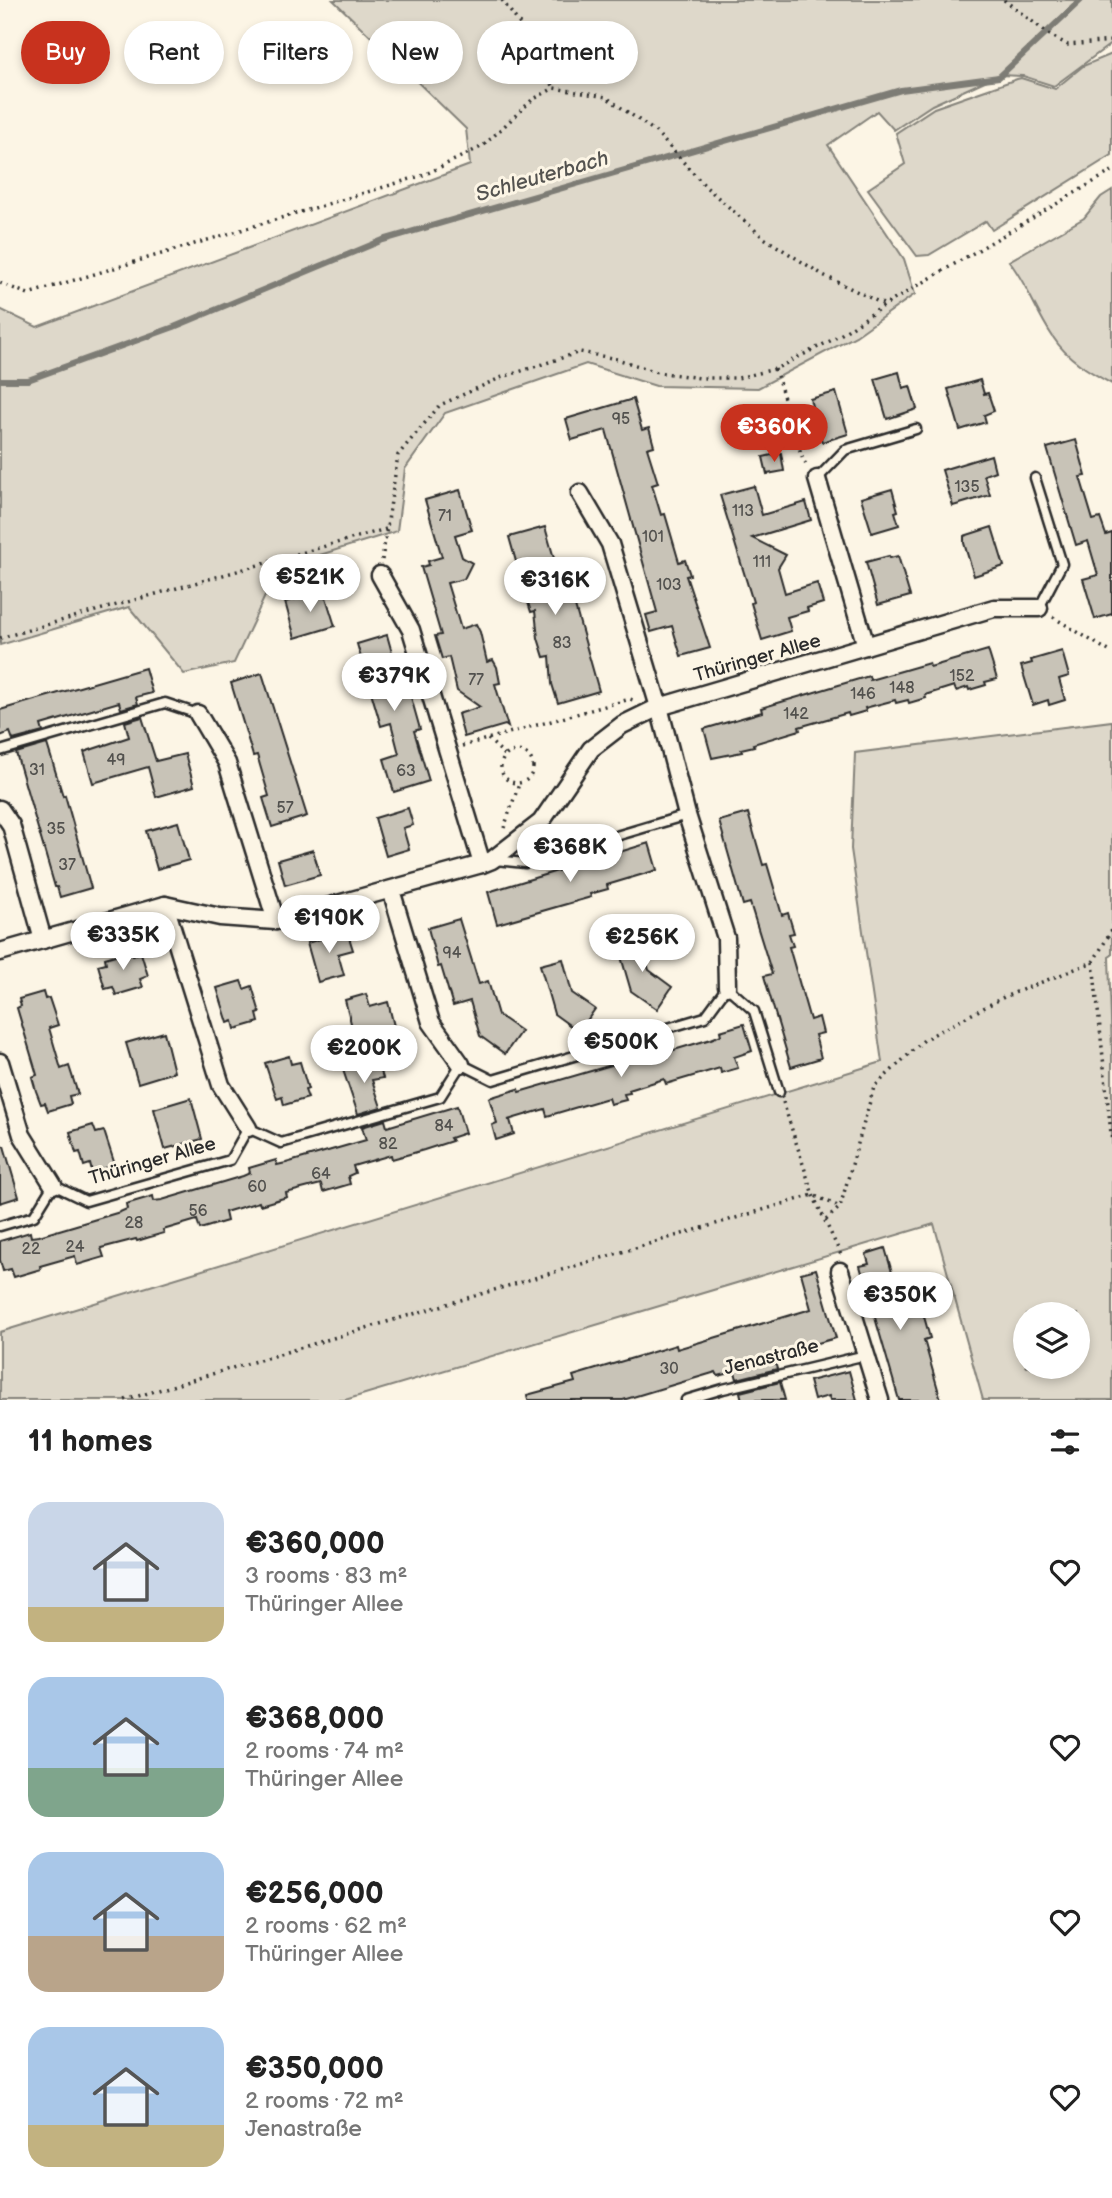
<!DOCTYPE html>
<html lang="en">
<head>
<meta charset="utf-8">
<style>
  :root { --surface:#fff; --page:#f6f6f6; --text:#222; --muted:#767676; --accent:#c8321e }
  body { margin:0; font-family:"Balsamiq Sans",sans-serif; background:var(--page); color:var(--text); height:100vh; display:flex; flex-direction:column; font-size:26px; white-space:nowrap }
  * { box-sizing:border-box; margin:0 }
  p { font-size:23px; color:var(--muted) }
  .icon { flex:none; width:38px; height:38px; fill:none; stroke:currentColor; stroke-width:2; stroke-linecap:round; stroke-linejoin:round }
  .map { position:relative; height:1400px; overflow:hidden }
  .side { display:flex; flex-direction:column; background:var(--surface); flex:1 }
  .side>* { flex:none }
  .guide { position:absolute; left:21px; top:21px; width:700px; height:63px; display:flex; gap:14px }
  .buttons { position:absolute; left:1013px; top:1302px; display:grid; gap:14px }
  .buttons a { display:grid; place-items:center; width:77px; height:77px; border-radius:50%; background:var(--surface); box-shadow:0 4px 10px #0003; font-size:35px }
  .price { position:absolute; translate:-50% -60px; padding:0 16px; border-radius:24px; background:#fff; color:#222; font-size:23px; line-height:46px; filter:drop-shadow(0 2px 4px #0008) }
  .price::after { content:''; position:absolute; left:50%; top:42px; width:21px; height:16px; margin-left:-10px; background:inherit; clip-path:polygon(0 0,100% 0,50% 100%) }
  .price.active { background:var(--accent); color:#fff }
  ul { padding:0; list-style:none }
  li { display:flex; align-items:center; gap:21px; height:175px; padding:0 28px }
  li span { display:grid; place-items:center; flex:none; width:196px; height:140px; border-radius:21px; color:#555 }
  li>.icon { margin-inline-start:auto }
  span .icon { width:84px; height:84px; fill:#fffc; stroke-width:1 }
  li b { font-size:30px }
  h2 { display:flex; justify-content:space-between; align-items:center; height:84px; padding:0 28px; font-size:30px }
  .tag { padding:0 24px; border-radius:32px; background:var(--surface); box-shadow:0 4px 10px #0003; font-size:24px; line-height:63px }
  .tag.active { background:var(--accent); color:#fff }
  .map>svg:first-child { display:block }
</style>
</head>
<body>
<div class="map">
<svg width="1112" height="1400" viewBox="0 0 1112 1400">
  <rect width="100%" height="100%" fill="#fcf5e5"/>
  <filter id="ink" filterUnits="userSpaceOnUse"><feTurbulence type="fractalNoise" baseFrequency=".0143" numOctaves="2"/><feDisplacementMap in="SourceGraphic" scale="14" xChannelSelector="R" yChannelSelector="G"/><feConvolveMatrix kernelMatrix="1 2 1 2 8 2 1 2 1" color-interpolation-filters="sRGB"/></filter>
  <g filter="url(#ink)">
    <g fill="#ded8ca" stroke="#84827a" stroke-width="2" fill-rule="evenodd">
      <path d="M333 0H1112V43L1054 86 1023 76 998 75 932 105 894 130 877 111 828 145 904 259 915 294 856 336 758 388 656 386 586 364 445 413 405 469 397 531 278 568 234 663 184 674 129 607 0 645V309L37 327 470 165 466 129Z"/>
      <path d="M1112 54V155L992 230 986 221 929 255 917 256 868 189 905 164 896 133 934 108 1017 79 1021 78 1055 89 1083 66Z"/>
      <path d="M1112 190V384C1090 372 1067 359 1053 337 1036 312 1027 284 1009 261L1084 218 1101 197Z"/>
      <path d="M1112 721V955L1109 957 1112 1050V1400H983L934 1224 345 1400H0V1332L882 1062 851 849 855 753ZM1026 1314H1078V1367H1026Z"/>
    </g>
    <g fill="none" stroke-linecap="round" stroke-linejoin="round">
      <path stroke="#7d7b74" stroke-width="6" d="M0 380H28L174 327 383 240 901 90 999 77 1081 0"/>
    </g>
    <g fill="#c8c3b7" stroke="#2b2b2b" stroke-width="2">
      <path d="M899 372 903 388 910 386 917 409 887 419 875 379Z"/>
      <path d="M980 380 984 394 988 393 994 411 984 415 986 422 960 430 948 389Z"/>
      <path d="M836 392 848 434 822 442 810 399Z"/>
      <path d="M633 399 642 430 649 428 654 446 647 448 658 483 652 485 661 515 665 514 679 562 685 560 690 575 686 576 710 648 681 656 672 626 651 632 646 615 657 612 606 430 572 440 566 419Z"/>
      <path d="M1076 440 1086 476 1080 477 1093 520 1100 518 1106 535 1112 533V614L1095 619 1083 579 1098 575 1088 541 1076 545 1047 448Z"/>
      <path d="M781 453 784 471 767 474 763 457Z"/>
      <path d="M991 455 995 471 984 475 990 495 953 506 942 470Z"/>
      <path d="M754 486 762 515 806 502 811 520 752 538 786 555 778 568 785 593 817 583 823 603 807 608 808 611 787 617 791 631 762 640 751 603 753 602 720 495Z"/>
      <path d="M892 489 898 511 895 512 899 525 872 533 861 498Z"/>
      <path d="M460 490 472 530 455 535 462 557 472 563 464 579 447 583 461 629 476 624 480 632 487 662 493 660 497 667 500 683 495 684 508 727 505 725 464 737 458 714 480 707 457 691 449 657 442 659 435 636 441 635 421 567 429 565 428 561 442 557 425 500Z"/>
      <path d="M545 527 560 579 565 577 569 585 599 691 558 703 552 684 550 656 544 657 538 638 535 611 531 612 525 593 522 564 517 565 509 537Z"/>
      <path d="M992 527 1004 566 974 576 964 543V536Z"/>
      <path d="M889 556 890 558 898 556 910 596 878 605 866 562Z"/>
      <path d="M324 591 335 626 295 638 285 602Z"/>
      <path d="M387 635 403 692 409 690 420 729 414 731 429 781 394 792 384 759 399 754 391 723 381 726 357 644Z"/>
      <path d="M988 650 997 679 985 682 986 685 969 690 968 687 956 691 954 686 925 695 926 698 909 703 908 700 896 703 895 700 865 708 866 711 849 716 848 713 799 727 800 730 753 744 754 746 741 749 742 752 712 758 704 729 762 712 761 708 869 676 870 680 929 663 930 667Z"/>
      <path d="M1062 651 1069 676 1059 679 1065 700 1049 705 1048 700 1033 705 1021 666 1032 663 1031 660Z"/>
      <path d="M145 668 152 693 136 697 138 704 121 709 119 702 41 725 43 732 13 740 10 732 0 736V710Z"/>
      <path d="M262 673 307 816 272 827 263 798 269 796 257 755 253 756 231 683Z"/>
      <path d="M142 717 156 761 185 754 194 786 156 797 148 767 93 783 84 752 129 737 125 722Z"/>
      <path d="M47 744 63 796 65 795 91 888 60 897 57 887H55L16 753Z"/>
      <path d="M408 808 413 825 403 828 409 849 386 856 375 818Z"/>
      <path d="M748 813 763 865 767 864 782 915 788 913 794 933 789 934 793 946 789 947 810 1020 819 1017 823 1033 815 1035 821 1058 791 1067 764 976 772 974 750 903 743 905 719 821Z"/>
      <path d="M178 822 189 860 157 869 146 831Z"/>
      <path d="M649 843 657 870 607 885 608 889 590 894 591 897 497 924 488 892Z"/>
      <path d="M313 850 320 875 285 885 278 860Z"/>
      <path d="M459 919 479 984 488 981 498 1015 521 1031 505 1054 480 1036 470 1001 453 1006 441 966 438 967 428 928Z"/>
      <path d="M347 931 353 950 338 954 344 975 318 982 307 943Z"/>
      <path d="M639 936 649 970 672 987 657 1009 631 991 617 943Z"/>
      <path d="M132 950 133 955 141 953 148 976 140 979 143 987 116 995 113 987 105 989 98 965 106 963 105 958Z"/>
      <path d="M563 959 572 993 595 1009 579 1032 554 1014 540 965Z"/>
      <path d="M241 981 244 989 252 986 260 1013 257 1014 259 1022 235 1029 233 1021 228 1023 217 988Z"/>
      <path d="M43 992 45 999 49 998 58 1025 49 1028 61 1069 69 1066 78 1094 69 1096 71 1104 48 1111 45 1103 41 1104 36 1091 32 1077 37 1075 17 1008 21 1006 19 999Z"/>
      <path d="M366 994 370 1007 388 1002 396 1034 365 1043 353 1031 345 1000Z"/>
      <path d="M744 1024 752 1051 734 1057 738 1068 721 1073 720 1068 666 1084 664 1079 629 1090 630 1093 624 1094 626 1100 610 1104 608 1098 547 1116 545 1109 508 1120H510L514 1134 496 1140 492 1125 497 1123 489 1098 518 1089 519 1092 639 1057 640 1060 711 1039 721 1035 720 1031Z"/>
      <path d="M164 1032 174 1072 138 1083 126 1043Z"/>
      <path d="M289 1056 291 1064 300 1062 308 1089 305 1090 308 1098 284 1105 282 1097 277 1099 265 1063Z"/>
      <path d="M377 1059 383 1078 372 1080 381 1107 358 1114 343 1070Z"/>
      <path d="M191 1098 202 1139 165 1149 154 1109Z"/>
      <path d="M457 1106 465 1133 450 1138 452 1141 424 1150 392 1159 391 1155 353 1166 355 1173 348 1176 350 1184 323 1192 321 1184 286 1193 287 1197 260 1205 259 1202 225 1212 227 1221 200 1229 197 1220 163 1230 164 1233 150 1237 137 1241 136 1239 101 1248 104 1257 77 1265 75 1256 40 1266 41 1269 14 1277 11 1269 3 1271 0 1260V1241L30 1232 31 1237 39 1236 120 1212 127 1209 126 1204 153 1196 154 1201 162 1200 243 1176 250 1173 249 1168 276 1160 277 1165 286 1163 366 1140 362 1127 385 1120 387 1127Z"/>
      <path d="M93 1125 96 1133 104 1131 115 1165 92 1172 90 1164 84 1166 80 1152 76 1153 70 1132Z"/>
      <path d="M0 1146H4L19 1197 0 1203Z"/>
      <path d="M885 1248 900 1300 918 1295 930 1338 924 1340 941 1400H899L860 1266 869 1264 866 1254Z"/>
      <path d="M816 1269 836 1338 796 1349 797 1353 774 1359 777 1369 737 1379 735 1372 718 1376 716 1372 623 1400H528L527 1395 575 1382 573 1376 676 1345 677 1349 811 1309 801 1273Z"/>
      <path d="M849 1371 857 1400H830L829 1396 814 1400 809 1381Z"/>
      <path d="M780 1382 785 1400H742L740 1392Z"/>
    </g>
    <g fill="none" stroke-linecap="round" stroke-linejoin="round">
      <defs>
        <g id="lane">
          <path d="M1035 478 1062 564 1039 608"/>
          <path d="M817 479 845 450 916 429"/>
          <path d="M0 751 165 703 198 714"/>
          <path d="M495 860 525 863 687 815"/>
          <path d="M0 1226 34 1216 53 1185 86 1201 230 1160 248 1128 281 1143 440 1097 461 1064 493 1080 705 1017 727 987 754 1011 779 1092"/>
          <path d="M686 1400 723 1389 866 1355"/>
        </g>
        <g id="street">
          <path d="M817 479 866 646"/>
          <path d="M580 493 610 544 659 707 687 815 726 938 727 987"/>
          <path d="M380 575 411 630 482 864"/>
          <path d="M198 714 227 763 276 921"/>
          <path d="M0 809 11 825 43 940"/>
          <path d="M391 890 431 1022 461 1064"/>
          <path d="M165 905 221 1085 248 1128"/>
          <path d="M0 952 165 905 220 917 276 921 482 864 492 860 541 822 591 749 622 725 659 707 994 608H1039"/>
          <path d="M0 1062 22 1135 53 1185"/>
          <path d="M840 1271 880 1400"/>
        </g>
      </defs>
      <use href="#lane" stroke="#2b2b2b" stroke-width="13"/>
      <use href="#street" stroke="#2b2b2b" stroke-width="21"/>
      <g stroke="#2b2b2b" stroke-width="3.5" stroke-dasharray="2 5" stroke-linecap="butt">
        <path d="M502 0 530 38 554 88"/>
        <path d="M1004 0 1050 35 1068 45 1112 41"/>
        <path d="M0 283 28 294 424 175 483 146 532 100 554 88 606 97 656 132 706 187 764 238 823 275 885 305"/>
        <path d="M775 369 803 460 807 466"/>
        <path d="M382 560 398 455 440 405 500 378 580 352 617 359 657 372 700 378H738L775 369 834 339 885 305 1112 171"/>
        <path d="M1053 617 1112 653"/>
        <path d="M0 638 386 529"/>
        <path d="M488 739 506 756"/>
        <path d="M462 746 630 699 633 700"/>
        <circle cx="517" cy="767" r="16"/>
        <path d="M504 828 519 784"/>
        <path d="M1093 962 1112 1143"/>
        <path d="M783 1102 813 1195 841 1255"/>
        <path d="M826 1220 840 1207 874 1087 925 1039 1004 997 1093 962 1112 930"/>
        <path d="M125 1400 813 1195 840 1207"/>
      </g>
      <use href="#lane" stroke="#fcf5e5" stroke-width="8"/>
      <use href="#street" stroke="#fcf5e5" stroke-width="16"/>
    </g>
  </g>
  <g text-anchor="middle" stroke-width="6" stroke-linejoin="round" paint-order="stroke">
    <g font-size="16" fill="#52514e">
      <text x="621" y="424">95</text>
      <text x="967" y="492">135</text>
      <text x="743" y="516">113</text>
      <text x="445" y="521">71</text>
      <text x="653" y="542">101</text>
      <text x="762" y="567">111</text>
      <text x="669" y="590">103</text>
      <text x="562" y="648">83</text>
      <text x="962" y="681">152</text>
      <text x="476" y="685">77</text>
      <text x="902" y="693">148</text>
      <text x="863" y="699">146</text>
      <text x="796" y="719">142</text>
      <text x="116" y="765">49</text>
      <text x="37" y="775">31</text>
      <text x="406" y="776">63</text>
      <text x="285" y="813">57</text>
      <text x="56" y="834">35</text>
      <text x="67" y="870">37</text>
      <text x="452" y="958">94</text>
      <text x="444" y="1131">84</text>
      <text x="388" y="1149">82</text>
      <text x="321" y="1179">64</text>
      <text x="257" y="1192">60</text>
      <text x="198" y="1216">56</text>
      <text x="134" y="1228">28</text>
      <text x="75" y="1252">24</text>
      <text x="31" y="1254">22</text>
      <text x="669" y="1374">30</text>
    </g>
    <g font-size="19" fill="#2b2b2b" stroke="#fcf5e5">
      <text transform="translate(757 657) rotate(-16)" y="7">Thüringer Allee</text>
      <text transform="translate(152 1160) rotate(-16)" y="7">Thüringer Allee</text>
      <text transform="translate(771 1356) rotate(-14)" y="7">Jenastraße</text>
    </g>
    <g font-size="21" font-style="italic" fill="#545350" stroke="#fcf5e5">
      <text transform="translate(542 176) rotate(-16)" y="7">Schleuterbach</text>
    </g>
  </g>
</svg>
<div class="buttons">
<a><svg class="icon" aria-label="layers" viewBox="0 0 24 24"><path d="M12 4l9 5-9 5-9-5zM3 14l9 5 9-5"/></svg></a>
</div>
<b class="price active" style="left:774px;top:464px">€360K</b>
<b class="price" style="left:310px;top:614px">€521K</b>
<b class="price" style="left:555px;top:617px">€316K</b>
<b class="price" style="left:394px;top:713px">€379K</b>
<b class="price" style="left:570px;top:884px">€368K</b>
<b class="price" style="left:329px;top:955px">€190K</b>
<b class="price" style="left:123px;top:972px">€335K</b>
<b class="price" style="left:642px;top:974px">€256K</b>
<b class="price" style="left:621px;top:1079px">€500K</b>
<b class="price" style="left:364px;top:1085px">€200K</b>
<b class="price" style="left:900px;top:1332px">€350K</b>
<div class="guide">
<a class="tag active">Buy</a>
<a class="tag">Rent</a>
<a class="tag">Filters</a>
<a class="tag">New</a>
<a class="tag">Apartment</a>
</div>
</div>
<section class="side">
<h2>11 homes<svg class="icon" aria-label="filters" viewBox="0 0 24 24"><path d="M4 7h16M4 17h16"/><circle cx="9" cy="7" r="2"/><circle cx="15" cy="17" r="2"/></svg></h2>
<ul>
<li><span style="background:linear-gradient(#c9d6e8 75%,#c2b280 0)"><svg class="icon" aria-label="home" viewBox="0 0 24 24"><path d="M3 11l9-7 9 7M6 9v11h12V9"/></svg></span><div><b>€360,000</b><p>3 rooms · 83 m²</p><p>Thüringer Allee</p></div><svg class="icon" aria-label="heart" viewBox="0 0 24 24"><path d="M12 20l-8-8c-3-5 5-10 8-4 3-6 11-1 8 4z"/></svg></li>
<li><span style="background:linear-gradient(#a9c7e8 65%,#7fa58c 0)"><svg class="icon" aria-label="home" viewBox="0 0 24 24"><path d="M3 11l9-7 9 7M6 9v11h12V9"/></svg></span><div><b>€368,000</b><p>2 rooms · 74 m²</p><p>Thüringer Allee</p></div><svg class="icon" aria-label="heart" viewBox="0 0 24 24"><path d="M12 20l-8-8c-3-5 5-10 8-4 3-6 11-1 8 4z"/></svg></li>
<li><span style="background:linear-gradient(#a9c7e8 60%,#b9a48a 0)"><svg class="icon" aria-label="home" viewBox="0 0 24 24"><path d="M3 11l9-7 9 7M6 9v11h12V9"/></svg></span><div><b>€256,000</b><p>2 rooms · 62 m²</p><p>Thüringer Allee</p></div><svg class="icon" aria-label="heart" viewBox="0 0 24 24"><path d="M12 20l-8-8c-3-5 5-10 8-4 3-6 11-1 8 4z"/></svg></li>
<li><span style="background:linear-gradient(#a9c7e8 70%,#c2b280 0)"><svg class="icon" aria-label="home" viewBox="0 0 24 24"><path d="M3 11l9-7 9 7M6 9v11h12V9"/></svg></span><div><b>€350,000</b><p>2 rooms · 72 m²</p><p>Jenastraße</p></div><svg class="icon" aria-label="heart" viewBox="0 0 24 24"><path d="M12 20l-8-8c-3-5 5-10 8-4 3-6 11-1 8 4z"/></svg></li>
</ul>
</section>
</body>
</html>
